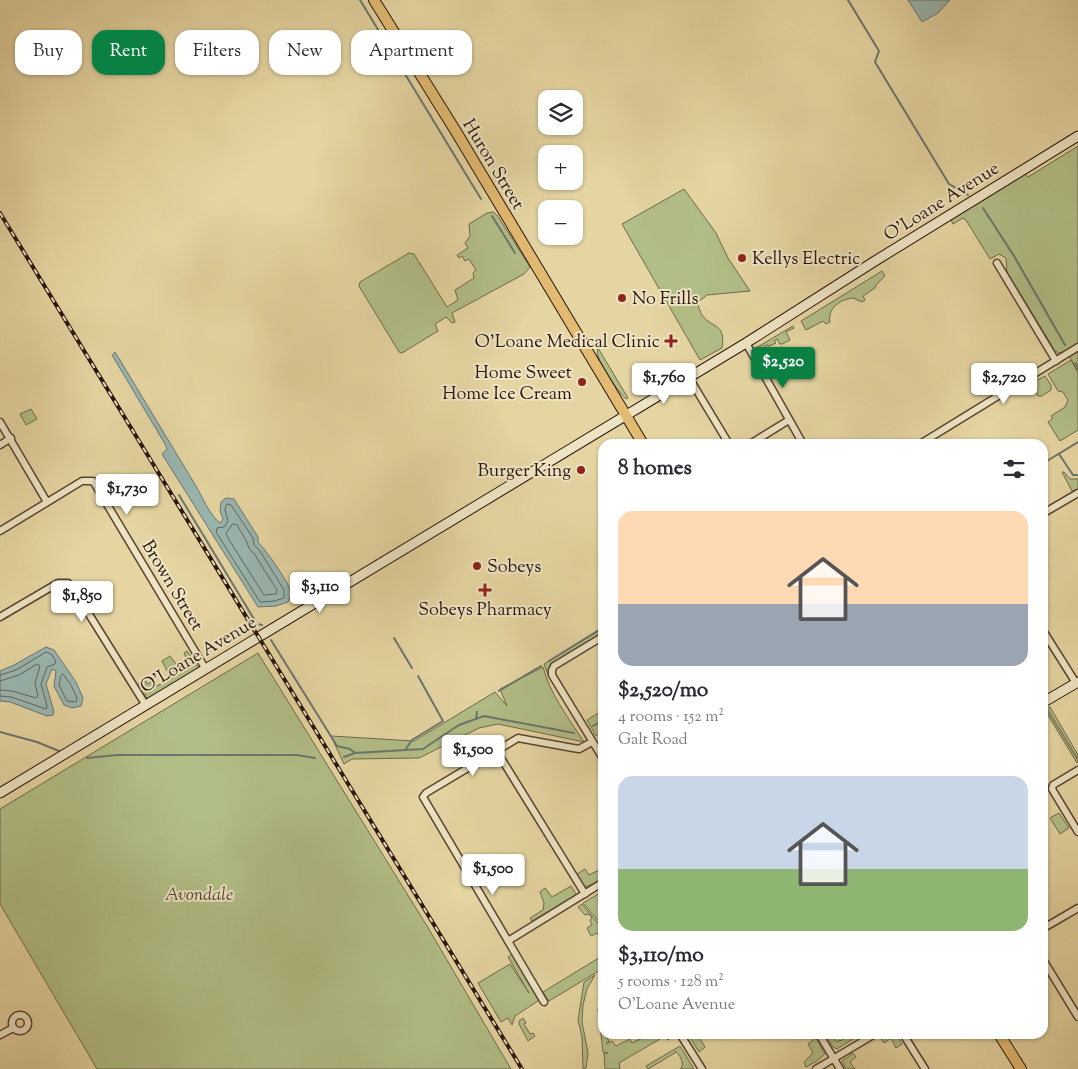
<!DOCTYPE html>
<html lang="en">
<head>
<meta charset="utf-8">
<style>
  :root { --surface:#fff; --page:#f7f7f7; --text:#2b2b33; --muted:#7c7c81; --accent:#0b8043 }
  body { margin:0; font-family:"Sorts Mill Goudy",serif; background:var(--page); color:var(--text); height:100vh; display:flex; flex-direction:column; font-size:19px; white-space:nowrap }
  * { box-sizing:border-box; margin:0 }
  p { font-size:16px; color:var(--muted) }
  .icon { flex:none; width:28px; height:28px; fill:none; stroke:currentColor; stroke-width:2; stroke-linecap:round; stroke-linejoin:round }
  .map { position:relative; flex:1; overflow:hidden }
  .panel { position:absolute; left:598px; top:439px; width:450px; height:600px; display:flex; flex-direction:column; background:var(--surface); border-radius:15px; box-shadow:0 1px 4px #0004 }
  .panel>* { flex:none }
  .hud { position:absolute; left:15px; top:30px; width:475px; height:45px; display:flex; gap:10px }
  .controls { position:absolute; left:538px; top:90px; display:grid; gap:10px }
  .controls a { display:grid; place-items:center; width:45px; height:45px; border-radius:10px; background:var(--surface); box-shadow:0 1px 4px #0004; font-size:25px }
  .price { position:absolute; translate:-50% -42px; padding:0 11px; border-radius:5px; background:#fff; color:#222; font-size:16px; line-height:32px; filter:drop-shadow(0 1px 2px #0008) }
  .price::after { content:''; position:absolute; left:50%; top:30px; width:15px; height:11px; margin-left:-8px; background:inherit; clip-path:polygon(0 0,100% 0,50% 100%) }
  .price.selected { background:var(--accent); color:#fff }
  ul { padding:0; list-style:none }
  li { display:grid; align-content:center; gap:10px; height:265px; padding:0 20px }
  li span { display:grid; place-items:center; height:155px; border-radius:15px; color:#555 }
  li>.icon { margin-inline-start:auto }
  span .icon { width:90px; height:90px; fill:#fffc; stroke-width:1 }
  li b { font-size:21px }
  h2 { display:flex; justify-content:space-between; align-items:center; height:60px; padding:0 20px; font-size:21px }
  .pill { padding:0 18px; border-radius:15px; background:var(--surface); box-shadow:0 1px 4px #0004; font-size:18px; line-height:45px }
  .pill.selected { background:var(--accent); color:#fff }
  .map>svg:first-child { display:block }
</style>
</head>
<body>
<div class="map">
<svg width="1078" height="1069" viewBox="0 0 1078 1069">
  <rect width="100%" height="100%" fill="#e5d5a2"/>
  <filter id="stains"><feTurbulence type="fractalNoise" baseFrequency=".004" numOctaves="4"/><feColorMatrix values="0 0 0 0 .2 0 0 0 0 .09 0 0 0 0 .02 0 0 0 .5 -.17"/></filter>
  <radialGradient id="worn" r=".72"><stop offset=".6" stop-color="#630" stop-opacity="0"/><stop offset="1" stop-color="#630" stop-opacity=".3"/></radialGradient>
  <g fill="#b2be87" stroke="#6e694a">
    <path d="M1078 146V371L1066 351 1059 353 1055 351 1007 272 1006 258 999 254 990 259 966 220 963 218 953 224 951 220 1025 174 1028 177Z"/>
    <path d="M684 189 716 233 728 258 750 291 707 295 697 303C699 307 700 312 702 315 712 329 726 322 722 348L700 360 622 224Z"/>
    <path d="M493 212 497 215 530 267 524 274 452 313 455 322 452 323 446 317 435 324 438 331 402 353 399 352 359 286 360 282 409 253 414 254 447 307 458 300 455 290 474 278 473 273 476 270 469 259 465 261 462 256 459 258 457 255 468 248 465 243 470 236 469 224 487 213Z"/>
    <path d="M882 271 885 276 876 285 875 288 863 296 865 300 862 302 853 298C840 299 827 309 830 322L826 324 823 321 806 330 801 321Z"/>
    <path d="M793 326 794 328 786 332 790 340 782 344H780L777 339 774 341 776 343 769 346 766 345 762 350 764 354 759 357 755 350 756 348Z"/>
    <path d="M598 348 628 398 626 399C618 392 601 366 598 356 597 352 597 351 598 348Z"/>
    <path d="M1071 360 1078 373V430L1060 441 1048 422 1053 418 1051 416 1065 407 1068 400 1063 392 1058 391 1048 374Z"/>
    <path d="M1045 376 1051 385V390L1042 396H1038L1030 384Z"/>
    <path d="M31 409 37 419 26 425 20 414Z"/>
    <path d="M1062 472H1064L1070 479H1078V489L1072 491Z"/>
    <path d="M602 629V633L555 662 548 675 544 664Z"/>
    <path d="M187 651 197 666 200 663 198 668 155 694 148 698 145 697V694L144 695 137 685 143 681H146L147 684 153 681 157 686 171 678 162 661 170 656 176 664 187 659 184 653Z"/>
    <path d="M258 653 427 926 511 1069H97L0 904V809Z"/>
    <path d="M543 667C550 694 569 719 584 742L498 724 479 728 419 758 352 759 344 764 331 736 414 741 495 692 507 706 500 689Z"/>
    <path d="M1050 707 1078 755V759L1047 708Z"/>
    <path d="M1046 709 1078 761V762L1077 763 1046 712 1045 710Z"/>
    <path d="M602 711V732L596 736 587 720Z"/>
    <path d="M1059 813 1069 828 1060 834 1050 818Z"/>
    <path d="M585 869 589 875 599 870 602 874V879L586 887 582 883 577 874Z"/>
    <path d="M571 886 576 894 574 896 532 921 530 918 543 910 544 903 540 892 545 888 552 897Z"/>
    <path d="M600 893 602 898 598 902 602 909V925L583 903Z"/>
    <path d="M582 904 602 928V941L597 933 591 936 587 928 592 925 590 920 592 918 589 914 585 915 578 907Z"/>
    <path d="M512 954 539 998 538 1001 515 1016 512 1025 508 1018 501 1022 478 983 510 964 529 993 508 957Z"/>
    <path d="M602 956V969L549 1001 543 992Z"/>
    <path d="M595 975 587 989 583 1005 582 1022 588 1053 586 1068 583 1069 582 1037 578 1020 584 982Z"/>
    <path d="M602 997V1034H605L609 1041 606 1044 612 1041 616 1046 628 1040 629 1038 632 1043 650 1034H672L674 1036 668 1040 665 1036 619 1063 620 1069H605L604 1053H608L603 1052 598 1009Z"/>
    <path d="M523 1018 526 1023 524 1024 530 1034 533 1033 535 1036 528 1041 519 1024V1021Z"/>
    <path d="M688 1034H697L705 1047 699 1052Z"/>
    <path d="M825 1034H832L833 1037 837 1042 840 1040 841 1041 848 1034H856L858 1036 837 1049 833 1047Z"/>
    <path d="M885 1034H896L902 1044 896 1048 891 1038 884 1043 880 1037Z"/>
    <path d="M816 1038 825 1054 817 1061 806 1067 804 1062 813 1053 808 1044Z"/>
    <path d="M680 1046 694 1069H680L682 1067C683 1061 680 1055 675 1051V1053L648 1069 646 1066Z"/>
    <path d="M853 1053 856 1057 850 1062 855 1069H846L842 1061Z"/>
  </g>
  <g fill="#99b6b0" stroke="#6c756e">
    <path d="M908 0H950L938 13 922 22Z"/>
    <path d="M115 352 196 486C203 498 209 514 220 523L223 519 220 511 221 502 226 498 234 499 258 537V542C265 549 288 581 290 590 291 595 290 598 288 602L276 606 258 607 162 454 167 449 165 444 112 355Z"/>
    <path d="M46 647 54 650 76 682 83 698 81 706 72 708 64 705 54 686 56 671 52 669 46 684 54 712 53 715 47 716 10 702 0 701V671L14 665Z"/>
  </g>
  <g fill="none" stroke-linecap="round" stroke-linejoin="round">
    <g stroke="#61655e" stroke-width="1">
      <path d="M227 504 231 505 253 538 254 545 260 551 284 590V598L274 601 260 602 216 532 217 528 224 527 228 521 225 510Z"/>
      <path d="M233 524 237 525 246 540 249 548 255 555 277 590 276 594 264 595 231 543 226 534Z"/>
      <path d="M63 674 71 685 77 698 76 702 67 701 59 685 61 676Z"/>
      <path d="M0 675 16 670 46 652 51 654 56 661 55 664 47 667 41 684 47 706 46 709 11 697 0 696"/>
      <path d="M0 681 19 675 37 664 40 666 35 683 38 696 36 698 12 691 0 690"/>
    </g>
    <g stroke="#6c756e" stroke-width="2">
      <path d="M360 0 481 199"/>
      <path d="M848 0 879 51 875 62 949 184 968 195"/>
      <path d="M983 208 1014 256 1065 345"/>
      <path d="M492 216 515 253"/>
      <path d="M1075 363 1078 368"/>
      <path d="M1059 454 1073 475H1078"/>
      <path d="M1042 464 1078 442"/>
      <path d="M179 495 257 624 262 625"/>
      <path d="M394 638 412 668"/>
      <path d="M271 640 337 746 350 749 355 753"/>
      <path d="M549 661 602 628"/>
      <path d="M499 691 541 666"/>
      <path d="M476 719 477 712"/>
      <path d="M593 726 602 721"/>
      <path d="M0 732 37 742 59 751"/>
      <path d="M405 750 412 740 443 721 418 676"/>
      <path d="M344 757 355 753 423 749 459 725 484 716 574 733"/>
      <path d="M87 758 117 755H297L315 758"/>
    </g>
    <defs>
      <g id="street">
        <path d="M997 263 1056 361"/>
        <path d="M746 343 803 444"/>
        <path d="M688 376 729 444"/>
        <path d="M0 422 47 502"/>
        <path d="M750 444 789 420"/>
        <path d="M920 444 1078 347"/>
        <path d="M0 445 11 438"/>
        <path d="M1042 514 1078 493"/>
        <path d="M0 531 82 481H93L205 668"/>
        <path d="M0 617 58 583H68L72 587 145 704"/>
        <path d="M1042 629 1076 683"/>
        <path d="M602 637 554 666 552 670V675L602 757"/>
        <path d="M496 750 585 894"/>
        <path d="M1078 770 1053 785 1052 789 1078 832"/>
        <path d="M1042 929 1078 908"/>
        <path d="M508 941 602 883"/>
        <path d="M1042 958 1078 1017"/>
        <path d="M544 1002 423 797 426 793 518 738 573 748 579 749 592 742"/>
        <circle cx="20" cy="1023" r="8"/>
        <path d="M680 1034 702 1069"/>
        <path d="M819 1034 840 1069"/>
        <path d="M903 1034 925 1069"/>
        <path d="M0 1035 13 1028"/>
        <path d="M816 1069 875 1034"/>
      </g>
      <g id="secondary">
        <path d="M1042 703 1078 682"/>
        <path d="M0 793 746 343 875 261 1078 136"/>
      </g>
      <g id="primary">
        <path d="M374 0 455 130 643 444"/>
        <path d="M999 1034 1021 1069"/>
      </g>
    </defs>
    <use href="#street" stroke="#584432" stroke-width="9"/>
    <use href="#secondary" stroke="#29140c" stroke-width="11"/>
    <use href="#primary" stroke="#29140c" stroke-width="12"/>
    <use href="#street" stroke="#eee4c3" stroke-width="6"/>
    <use href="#secondary" stroke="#eee4c3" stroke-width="9"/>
    <use href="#primary" stroke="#e2ba71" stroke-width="10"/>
    <defs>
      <path id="rail" d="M0 213 522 1069"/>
    </defs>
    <use href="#rail" stroke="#29140c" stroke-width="4"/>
    <use href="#rail" stroke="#eee4c3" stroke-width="2" stroke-dasharray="5.5" stroke-linecap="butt"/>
  </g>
  <g fill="#8f2418" stroke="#eee4c3" stroke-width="2">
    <circle cx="742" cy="258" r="5"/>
    <circle cx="622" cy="298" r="5"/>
    <path d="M668.5 333.5h5v5h5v5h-5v5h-5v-5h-5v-5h5z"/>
    <circle cx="582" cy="382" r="5"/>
    <circle cx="581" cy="470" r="5"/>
    <circle cx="477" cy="566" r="5"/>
    <path d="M482.5 582.5h5v5h5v5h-5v5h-5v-5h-5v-5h5z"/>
  </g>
  <g text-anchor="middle" stroke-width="4" stroke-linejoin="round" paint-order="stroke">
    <g font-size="18" fill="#29140c" stroke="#eee4c3">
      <text transform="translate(494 164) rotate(59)" y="6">Huron Street</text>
      <text transform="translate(941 201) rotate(-32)" y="6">O'Loane Avenue</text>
      <text transform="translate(173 585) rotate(59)" y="6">Brown Street</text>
      <text transform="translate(198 654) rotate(-31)" y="6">O'Loane Avenue</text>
    </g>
    <g font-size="18" fill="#29140c" stroke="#eee4c3" text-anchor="start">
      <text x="752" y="264">Kellys Electric</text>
      <text x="632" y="304">No Frills</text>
      <text x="660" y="347" text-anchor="end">O'Loane Medical Clinic</text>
      <text x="572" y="378" text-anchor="end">Home Sweet<tspan x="572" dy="21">Home Ice Cream</tspan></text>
      <text x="571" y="476" text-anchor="end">Burger King</text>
      <text x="487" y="572">Sobeys</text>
      <text x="485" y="615" text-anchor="middle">Sobeys Pharmacy</text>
    </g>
    <g font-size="18" font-style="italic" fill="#524731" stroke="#eee4c3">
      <text x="199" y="900">Avondale</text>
    </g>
  </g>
  <rect width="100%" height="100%" filter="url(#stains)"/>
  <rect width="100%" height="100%" fill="url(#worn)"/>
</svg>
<div class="controls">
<a><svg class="icon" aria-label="layers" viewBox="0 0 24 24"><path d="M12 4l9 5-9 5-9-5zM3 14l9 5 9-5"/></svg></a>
<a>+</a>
<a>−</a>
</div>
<b class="price selected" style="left:783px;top:389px">$2,520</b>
<b class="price" style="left:664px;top:405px">$1,760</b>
<b class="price" style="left:1004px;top:405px">$2,720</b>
<b class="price" style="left:127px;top:516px">$1,730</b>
<b class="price" style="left:320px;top:614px">$3,110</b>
<b class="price" style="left:82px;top:623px">$1,850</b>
<b class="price" style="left:473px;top:777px">$1,500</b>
<b class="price" style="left:493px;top:896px">$1,500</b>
<div class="hud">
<a class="pill">Buy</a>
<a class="pill selected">Rent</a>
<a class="pill">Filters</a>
<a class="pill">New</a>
<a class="pill">Apartment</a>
</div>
<section class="panel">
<h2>8 homes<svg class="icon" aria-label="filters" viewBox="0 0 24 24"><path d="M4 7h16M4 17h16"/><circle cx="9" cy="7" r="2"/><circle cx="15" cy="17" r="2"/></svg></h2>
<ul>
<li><span style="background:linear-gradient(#ffd9b3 60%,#9aa5b1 0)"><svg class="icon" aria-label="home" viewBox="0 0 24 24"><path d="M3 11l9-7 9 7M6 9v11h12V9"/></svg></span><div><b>$2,520/mo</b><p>4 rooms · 152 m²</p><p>Galt Road</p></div></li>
<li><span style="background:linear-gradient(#c9d6e8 60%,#8fb573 0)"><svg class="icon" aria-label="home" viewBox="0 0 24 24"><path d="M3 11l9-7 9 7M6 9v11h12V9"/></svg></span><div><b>$3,110/mo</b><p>5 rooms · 128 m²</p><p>O'Loane Avenue</p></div></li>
</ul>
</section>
</div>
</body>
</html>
